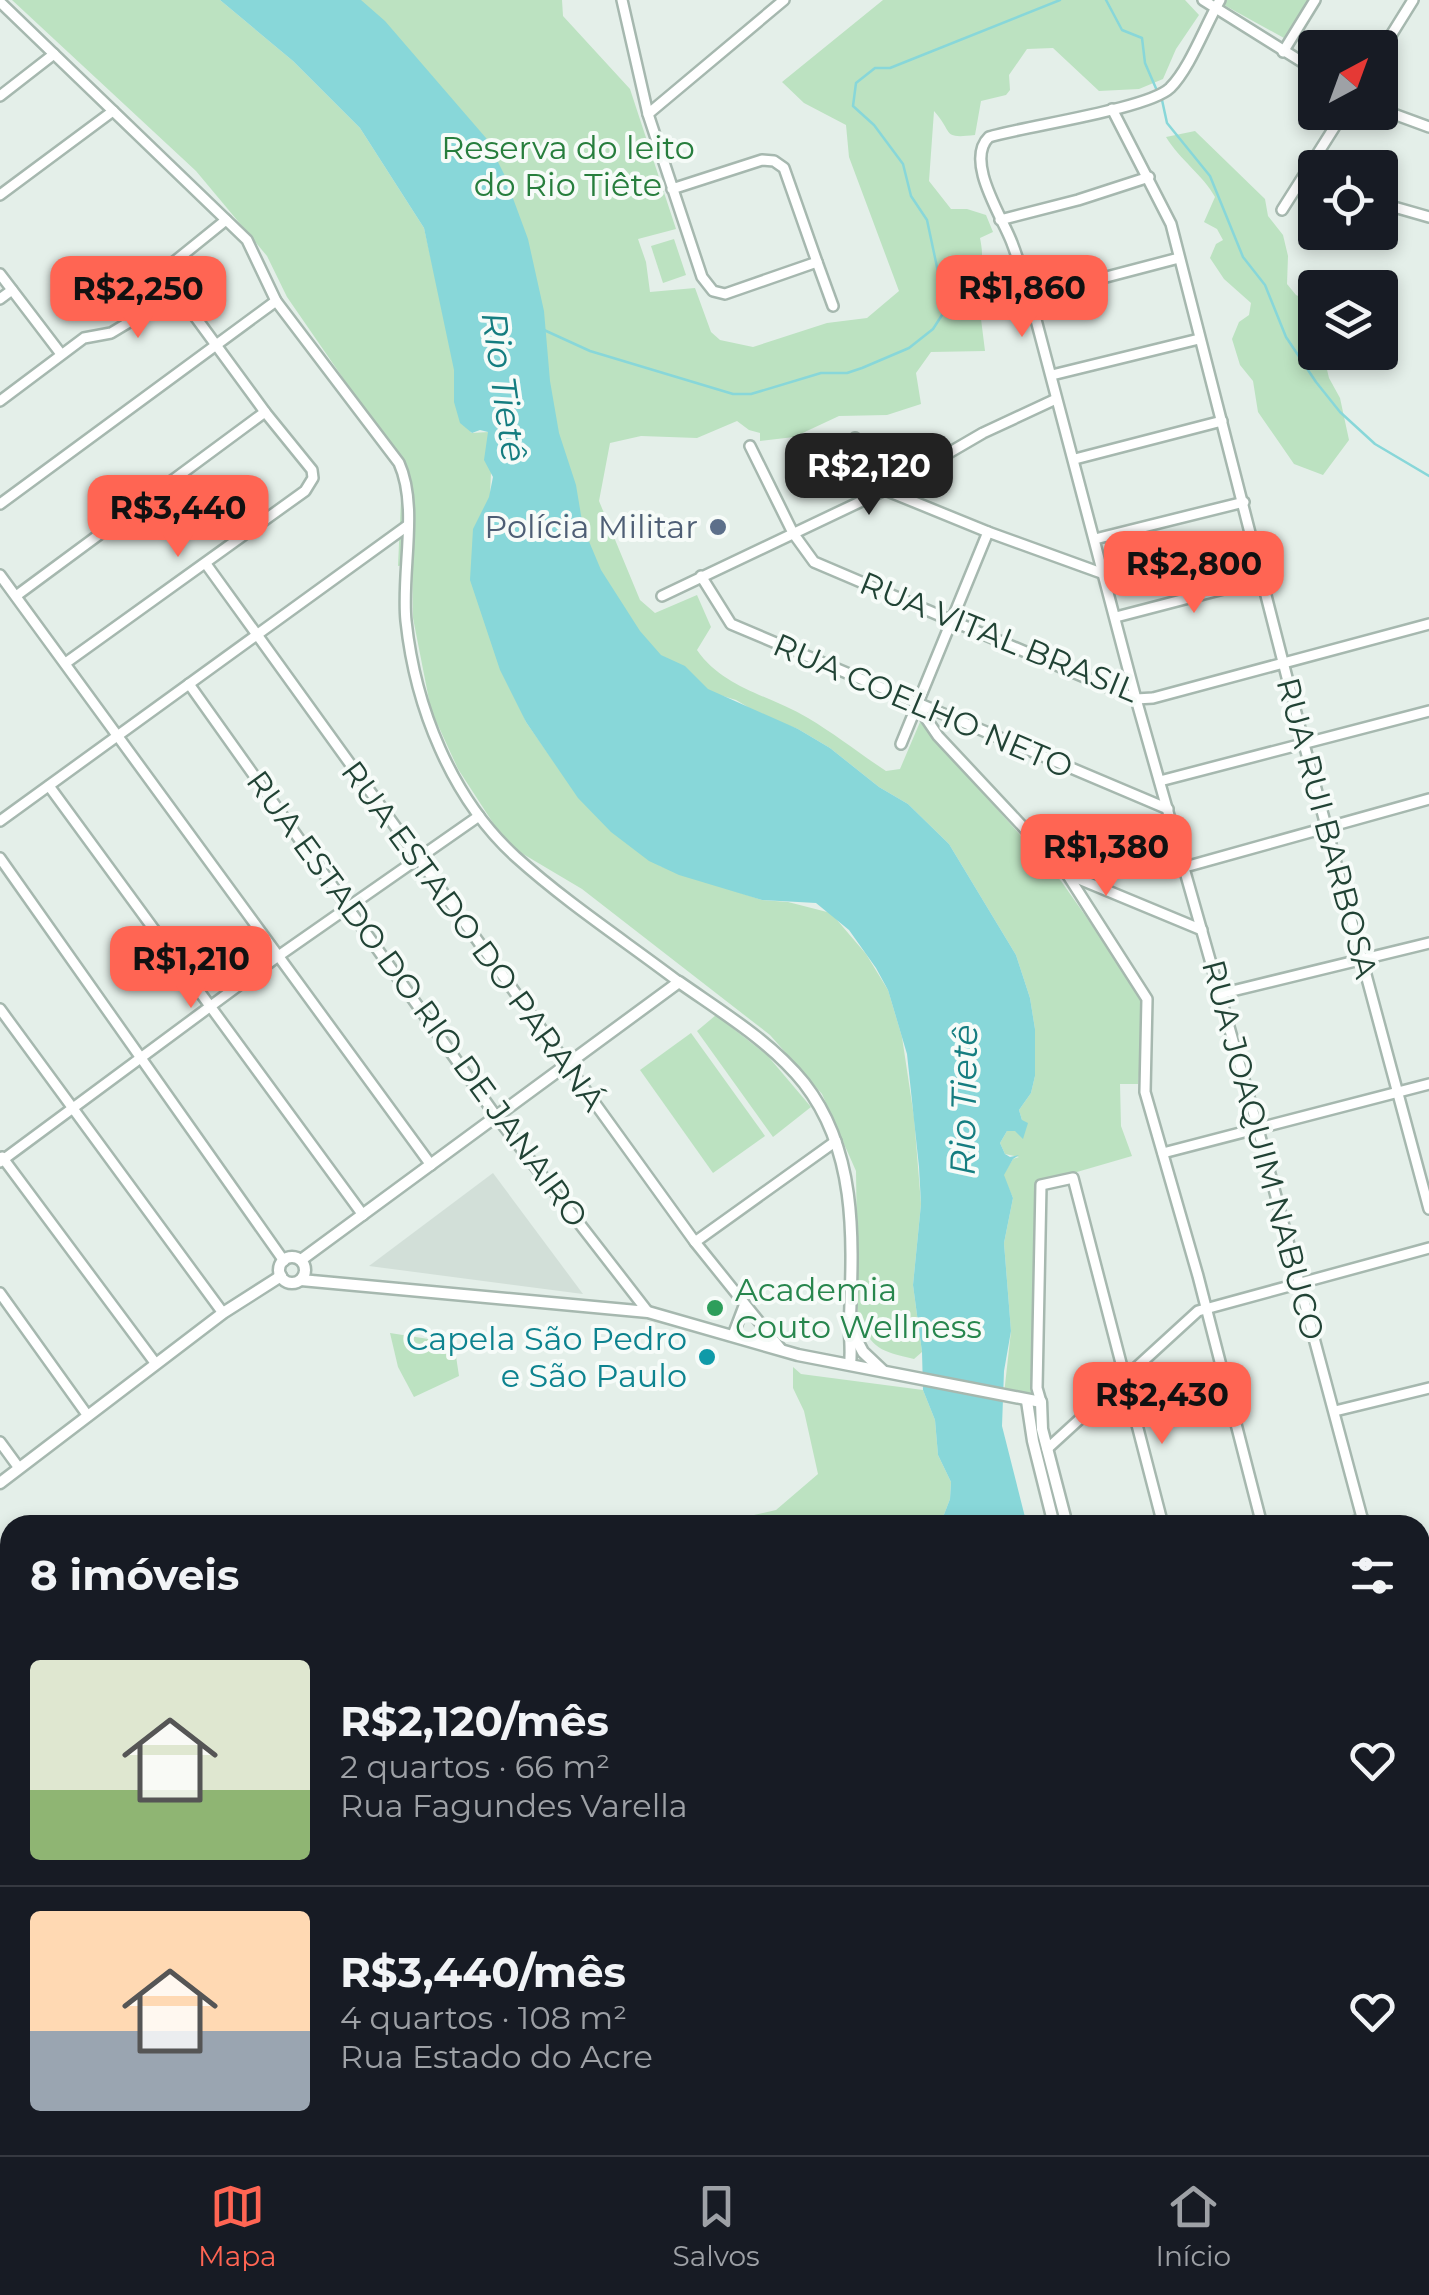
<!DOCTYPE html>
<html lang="pt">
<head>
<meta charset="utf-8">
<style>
  :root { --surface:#171b24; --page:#242831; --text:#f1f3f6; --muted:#9ea1a6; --line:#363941; --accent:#ff6553 }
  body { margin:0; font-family:Montserrat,sans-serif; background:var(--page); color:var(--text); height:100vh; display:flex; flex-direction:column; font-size:38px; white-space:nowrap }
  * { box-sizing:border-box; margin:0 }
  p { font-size:32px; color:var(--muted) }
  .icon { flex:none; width:55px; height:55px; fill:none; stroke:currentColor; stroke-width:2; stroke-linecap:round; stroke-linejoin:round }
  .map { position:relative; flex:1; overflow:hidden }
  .drawer { position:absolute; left:0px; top:1515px; width:1430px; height:640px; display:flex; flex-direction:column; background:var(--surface); border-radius:30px 30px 0 0; box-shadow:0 5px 15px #0003 }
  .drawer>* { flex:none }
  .needle { width:65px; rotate:41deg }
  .buttons { position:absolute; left:1298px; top:30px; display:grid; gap:20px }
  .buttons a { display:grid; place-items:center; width:100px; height:100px; border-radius:10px; background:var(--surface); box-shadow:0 5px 15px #0003; font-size:50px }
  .price { position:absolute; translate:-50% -85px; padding:0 22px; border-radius:20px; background:var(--accent); color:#111; font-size:32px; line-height:65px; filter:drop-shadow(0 2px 5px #0008) }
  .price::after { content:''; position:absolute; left:50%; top:60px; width:30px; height:22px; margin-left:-15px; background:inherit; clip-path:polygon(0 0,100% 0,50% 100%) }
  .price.active { background:#222; color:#fff }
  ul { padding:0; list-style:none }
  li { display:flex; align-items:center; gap:30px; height:250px; padding:0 30px }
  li+li { border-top:2px solid var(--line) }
  li span { display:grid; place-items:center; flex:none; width:280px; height:200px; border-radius:10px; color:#555 }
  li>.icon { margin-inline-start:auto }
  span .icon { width:120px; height:120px; fill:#fffc; stroke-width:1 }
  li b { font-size:42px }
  h2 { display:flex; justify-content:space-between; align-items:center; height:120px; padding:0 30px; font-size:42px }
  .menu { display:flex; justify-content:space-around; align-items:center; height:140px; border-top:2px solid var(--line); background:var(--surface); font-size:28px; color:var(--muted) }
  .menu a { display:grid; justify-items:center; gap:5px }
  .menu .active { color:var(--accent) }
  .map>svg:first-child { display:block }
</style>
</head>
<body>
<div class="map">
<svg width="1429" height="2155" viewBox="0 0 1429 2155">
  <rect width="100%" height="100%" fill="#e4efe9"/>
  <g fill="#d2dfd8">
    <path d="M493 1173 583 1294 369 1266Z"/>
    <path d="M1429 1968V2041L1420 2048V1970Z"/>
    <path d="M403 2145H619L645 2147 647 2155H394Z"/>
    <path d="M1010 2145H1301L1289 2155H1016Z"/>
  </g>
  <g fill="#bce2c1">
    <path d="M12 0H220L293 61 360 128 424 228 471 433 489 432 491 472 485 618 526 722 575 792 660 866 762 900 788 902 831 913 866 954 888 990 902 1037 914 1117 921 1204 913 1285 922 1352 914 1359C881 1351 872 1350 858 1316L856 1171 822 1094 770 1035 582 889 518 851 495 826 458 769 431 710 413 618 412 564 398 566 402 477 394 452 287 297 267 256 196 171Z"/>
    <path d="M338 0H562L563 16 630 89 676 229 638 239 646 262 650 292 695 288 711 332 720 340 753 347 827 323 867 318 899 291 849 157 846 125 804 103 782 82 883 0H1185L1199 15 1176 49 1163 79 1139 89 1099 91 1053 48 1027 49 1009 75 1010 90 1006 95 981 101 975 135C941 139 954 133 934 111L929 181 951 209H967L986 215 993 232 980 238C982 249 985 262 975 271L985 351 931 352 916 373 921 404 887 415 839 416 794 437 760 441V433L749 430 737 421 697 438 641 436 610 443 599 501 640 600 655 613 697 595 711 627 697 650C724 689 770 695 808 718 835 734 860 754 886 771L900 769 920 722 1061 881 1139 992 1146 1010 1138 1084H1120L1121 1126 1132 1156 1039 1183 1040 1402 1004 1394 1011 1331 1004 1243 1013 1198 1003 1175 1013 1159 1019 1157 1005 1154 1000 1143 1007 1131H1015L1022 1120 1019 1110 1031 1093 1035 1076V1029L1030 998 1016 955 949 844 908 804 879 787 830 748 798 729 763 716 736 700 640 671Z"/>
    <path d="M1227 0H1308L1284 38 1224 5Z"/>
    <path d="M1195 131 1265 199 1268 216 1283 235 1288 256 1287 284 1296 295 1315 304 1311 338 1315 343V352L1323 353 1329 378 1340 398 1349 440 1323 475 1294 464 1258 412 1253 381 1240 365 1232 339 1239 322 1249 315 1251 303 1224 279 1210 258 1216 244 1223 240 1217 229 1204 222 1215 197C1203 175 1180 160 1166 137Z"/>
    <path d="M674 239 686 275 663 283 651 246Z"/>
    <path d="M716 1015 767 1055 811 1107 773 1137 697 1031Z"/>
    <path d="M691 1033 765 1136 713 1173 640 1070Z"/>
    <path d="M390 1333 454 1343 459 1376 414 1397 398 1367Z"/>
    <path d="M793 1367 801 1374 923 1390 935 1420 938 1455 951 1482 950 1499 940 1525H611L689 1515 745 1517 776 1510 818 1474 804 1411 793 1388Z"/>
    <path d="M2 1846 10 1858V1941L0 1931Z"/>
    <path d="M194 2145H342V2155H203Z"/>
    <path d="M745 2145H807L814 2155H739Z"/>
  </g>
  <g fill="#88d7d9">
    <path d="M220 0H361L385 21 486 138 504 174 528 239 544 311 550 381 559 433 576 485 583 527 601 570 640 631 661 655 685 666 708 689 798 729 830 748 879 787 908 804 949 844 1016 955 1030 998 1035 1029V1076L1031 1093 1019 1110 1022 1120 1028 1123 1023 1139 1015 1131H1007L1000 1143 1005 1154 1010 1157 1019 1155 1013 1159 1004 1175 1013 1198 1004 1243 1011 1331 1004 1371 1002 1426 1027 1525H940L950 1499 951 1482 938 1455 935 1420 923 1390 922 1352 913 1285 921 1204 919 1167 907 1054 888 990 876 968 849 930 816 903 762 900 679 875 649 861 611 832 578 798 526 722 500 670 470 580 473 529 489 497 493 477 484 460 488 432 480 430 472 433 460 423 454 402V370L424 228 360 128 293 61Z"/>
    <path d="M816 2145H980L986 2155H823Z"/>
  </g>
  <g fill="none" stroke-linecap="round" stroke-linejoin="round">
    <g stroke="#88d7d9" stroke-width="2.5">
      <path d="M1106 0 1122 30 1142 38 1145 63 1158 93"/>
      <path d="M1162 100 1167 123 1210 176 1243 257 1265 285 1286 337 1316 382 1340 412 1375 444 1429 476"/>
      <path d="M544 330 590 351 733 394H751L821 373H847L862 368 909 348 933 329 942 315 944 300 927 220 911 196 903 164 874 125 853 106 856 83 875 68H890L1060 0"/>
      <path d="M244 2155 261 2145"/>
    </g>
    <path stroke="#88d7d9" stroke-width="9" d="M694 2145 695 2155"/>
    <defs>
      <g id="minor">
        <path d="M622 0 648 114 702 277 713 291 725 294 817 262 784 168 774 161 762 160 672 189"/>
        <path d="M1203 0 1315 70"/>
        <path d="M1220 0C1205 26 1190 68 1170 88 1148 109 1025 126 989 137 964 161 1003 218 1012 243 1019 261 1024 279 1030 297L1136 699 1258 1129 1364 1525"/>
        <path d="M0 2 247 240 276 301 399 463C419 507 401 572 406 621 415 706 451 798 516 857 567 903 625 941 679 982"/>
        <path d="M1283 52 1315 0"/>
        <path d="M1380 53 1413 0"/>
        <path d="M0 96 54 54"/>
        <path d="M1112 109 1171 224 1304 744 1429 1209"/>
        <path d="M1380 109 1429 127"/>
        <path d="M648 114 784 0"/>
        <path d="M0 195 113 111"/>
        <path d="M1380 203 1429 217"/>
        <path d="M1282 210 1344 112"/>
        <path d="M1000 220 1078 200 1149 177"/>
        <path d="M817 262 833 306"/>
        <path d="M0 274 61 354"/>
        <path d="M1030 297 1179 258"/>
        <path d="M0 299 12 290"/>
        <path d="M1052 375 1199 339"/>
        <path d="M0 401 84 338 111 333 136 318 150 303 174 262 226 220"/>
        <path d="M855 438 882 491"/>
        <path d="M750 446 793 533 814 562 1136 699 1153 698 1429 624"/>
        <path d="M1075 459 1222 421"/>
        <path d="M885 490 988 532 1104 574"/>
        <path d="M0 504 276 301"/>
        <path d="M1095 539 1244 502"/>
        <path d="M206 564 695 1242 781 1349"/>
        <path d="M0 575 431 1165"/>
        <path d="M701 576 731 624 1168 809"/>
        <path d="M16 596 265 412"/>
        <path d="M662 596 885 490 983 433 1056 399"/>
        <path d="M1116 617 1262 579"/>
        <path d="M67 662 305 491 313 478 312 470 265 412 164 274"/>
        <path d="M189 684 496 1116 648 1312"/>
        <path d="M917 705 938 736 1067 874 1147 999 1145 1092 1198 1276 1262 1525"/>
        <path d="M901 744 988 532"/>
        <path d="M1160 781 1429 711"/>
        <path d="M49 786 363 1215"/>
        <path d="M0 821 407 526"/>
        <path d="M0 858 284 1261"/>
        <path d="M1185 867 1429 799"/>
        <path d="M1067 874 1202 930"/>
        <path d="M1220 994 1429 943"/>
        <path d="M0 1009 223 1313"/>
        <path d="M1163 1153 1429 1084"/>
        <path d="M2 1157 156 1364"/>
        <path d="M0 1162 277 957 479 816"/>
        <path d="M695 1242 836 1141"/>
        <path d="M0 1293 88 1416"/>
        <path d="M733 1335 744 1306"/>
        <path d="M1041 1402 1037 1388 1041 1185 1073 1178 1163 1525"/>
        <path d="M1335 1411 1429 1388"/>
        <path d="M0 1442 19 1468"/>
        <path d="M1047 1449 1198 1311 1429 1248"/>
        <path d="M1343 1525 1363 1519"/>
        <path d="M1420 1570 1429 1567"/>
        <path d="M0 2089 10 2091"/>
        <path d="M1379 2145 1387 2155"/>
        <path d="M1414 2155 1429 2143"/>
      </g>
      <g id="tertiary">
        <circle cx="292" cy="1270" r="13"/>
        <path d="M301 1260 679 982C723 1013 770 1041 804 1083 857 1151 853 1237 850 1318 849 1334 852 1349 850 1364"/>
        <path d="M301 1280 648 1312 798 1355 1041 1402 1042 1429 1067 1525"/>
        <path d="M853 1333 863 1352 882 1370"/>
        <path d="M1027 1401 1033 1441 1054 1525"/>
        <path d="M0 1483 223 1313 281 1276"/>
        <path d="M1420 1736 1429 1769"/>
        <path d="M1420 2065 1429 2058"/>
        <path d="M1308 2155 1320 2145"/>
      </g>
      <g id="secondary">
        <path d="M0 2065 10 2067"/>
        <path d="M0 2082 10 2083"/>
        <path d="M144 2145 156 2155"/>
        <path d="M164 2145 173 2155"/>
      </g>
    </defs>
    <use href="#minor" stroke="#a6b8af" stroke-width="14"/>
    <use href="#tertiary" stroke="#a6b8af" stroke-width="15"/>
    <use href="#secondary" stroke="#a4bfb2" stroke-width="16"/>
    <use href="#minor" stroke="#fff" stroke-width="9"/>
    <use href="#tertiary" stroke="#fff" stroke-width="10"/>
    <use href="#secondary" stroke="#fff" stroke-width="11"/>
  </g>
  <circle fill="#5c6f8a" stroke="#f6fbf8" stroke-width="4" cx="718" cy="527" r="10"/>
  <circle fill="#2e9e5b" stroke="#f6fbf8" stroke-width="4" cx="715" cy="1308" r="10"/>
  <circle fill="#0f9aa8" stroke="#f6fbf8" stroke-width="4" cx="707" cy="1357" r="10"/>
  <g text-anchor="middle" stroke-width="8" stroke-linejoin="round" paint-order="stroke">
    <g font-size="32" fill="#277e3d" stroke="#f6fbf8">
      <text x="568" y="159">Reserva do leito<tspan x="568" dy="37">do Rio Tiête</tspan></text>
    </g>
    <g font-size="32" fill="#4e5e75" stroke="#f6fbf8" text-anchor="end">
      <text x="698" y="538">Polícia Militar</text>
    </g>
    <g font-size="32" fill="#214335" stroke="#f6fbf8">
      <text transform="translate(999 637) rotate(22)" y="11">RUA VITAL BRASIL</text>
      <text transform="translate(923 706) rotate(23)" y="11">RUA COELHO NETO</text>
      <text transform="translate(1327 828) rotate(75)" y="11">RUA RUI BARBOSA</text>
      <text transform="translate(473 936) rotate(54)" y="11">RUA ESTADO DO PARANÁ</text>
      <text transform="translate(417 999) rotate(54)" y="11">RUA ESTADO DO RIO DE JANAIRO</text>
      <text transform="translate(1263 1150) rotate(75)" y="11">RUA JOAQUIM NABUCO</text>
    </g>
    <g font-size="32" fill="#27864d" stroke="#f6fbf8" text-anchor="start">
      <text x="735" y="1301">Academia<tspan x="735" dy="37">Couto Wellness</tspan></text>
    </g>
    <g font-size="32" fill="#0d838f" stroke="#f6fbf8" text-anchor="end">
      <text x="687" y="1350">Capela São Pedro<tspan x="687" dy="37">e São Paulo</tspan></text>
    </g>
    <g font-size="35" font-style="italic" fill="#157d80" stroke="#f6fbf8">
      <text transform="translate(504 387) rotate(82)" y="12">Rio Tietê</text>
      <text transform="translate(964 1100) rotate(-89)" y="12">Rio Tietê</text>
    </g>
  </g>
</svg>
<div class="buttons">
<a><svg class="needle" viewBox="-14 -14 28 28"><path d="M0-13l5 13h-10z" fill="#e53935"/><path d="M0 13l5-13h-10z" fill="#9ea1a6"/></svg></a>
<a><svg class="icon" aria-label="locate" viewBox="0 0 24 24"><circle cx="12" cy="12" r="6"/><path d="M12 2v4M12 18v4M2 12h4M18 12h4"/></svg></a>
<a><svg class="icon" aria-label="layers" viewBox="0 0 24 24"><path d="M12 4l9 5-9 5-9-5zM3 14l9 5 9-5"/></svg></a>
</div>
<b class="price" style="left:1022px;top:340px">R$1,860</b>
<b class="price" style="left:138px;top:341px">R$2,250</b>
<b class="price active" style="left:869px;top:518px">R$2,120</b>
<b class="price" style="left:178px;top:560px">R$3,440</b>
<b class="price" style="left:1194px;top:616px">R$2,800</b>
<b class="price" style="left:1106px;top:899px">R$1,380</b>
<b class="price" style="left:191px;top:1011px">R$1,210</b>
<b class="price" style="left:1162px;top:1447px">R$2,430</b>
<section class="drawer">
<h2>8 imóveis<svg class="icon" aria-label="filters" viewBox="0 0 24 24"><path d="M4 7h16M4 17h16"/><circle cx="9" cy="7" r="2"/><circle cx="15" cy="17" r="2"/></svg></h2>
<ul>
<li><span style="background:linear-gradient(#dfe7d0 65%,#8fb573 0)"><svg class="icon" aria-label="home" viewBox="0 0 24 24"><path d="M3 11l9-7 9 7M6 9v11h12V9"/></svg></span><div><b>R$2,120/mês</b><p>2 quartos · 66 m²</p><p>Rua Fagundes Varella</p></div><svg class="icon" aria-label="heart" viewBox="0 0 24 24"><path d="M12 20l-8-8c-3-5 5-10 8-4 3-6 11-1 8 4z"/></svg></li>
<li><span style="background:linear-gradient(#ffd9b3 60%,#9aa5b1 0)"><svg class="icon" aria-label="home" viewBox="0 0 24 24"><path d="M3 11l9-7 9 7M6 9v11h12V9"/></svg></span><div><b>R$3,440/mês</b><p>4 quartos · 108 m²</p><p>Rua Estado do Acre</p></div><svg class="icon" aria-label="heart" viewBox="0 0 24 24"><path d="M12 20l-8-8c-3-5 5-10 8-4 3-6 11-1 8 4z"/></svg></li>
</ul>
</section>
</div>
<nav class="menu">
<a class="active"><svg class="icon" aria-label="map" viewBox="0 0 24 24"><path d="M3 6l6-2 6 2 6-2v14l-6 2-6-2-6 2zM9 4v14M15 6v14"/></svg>Mapa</a>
<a><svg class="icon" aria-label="saved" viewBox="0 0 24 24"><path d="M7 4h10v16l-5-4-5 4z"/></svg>Salvos</a>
<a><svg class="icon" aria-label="home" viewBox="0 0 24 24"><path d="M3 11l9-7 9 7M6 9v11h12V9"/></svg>Início</a>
</nav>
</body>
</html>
